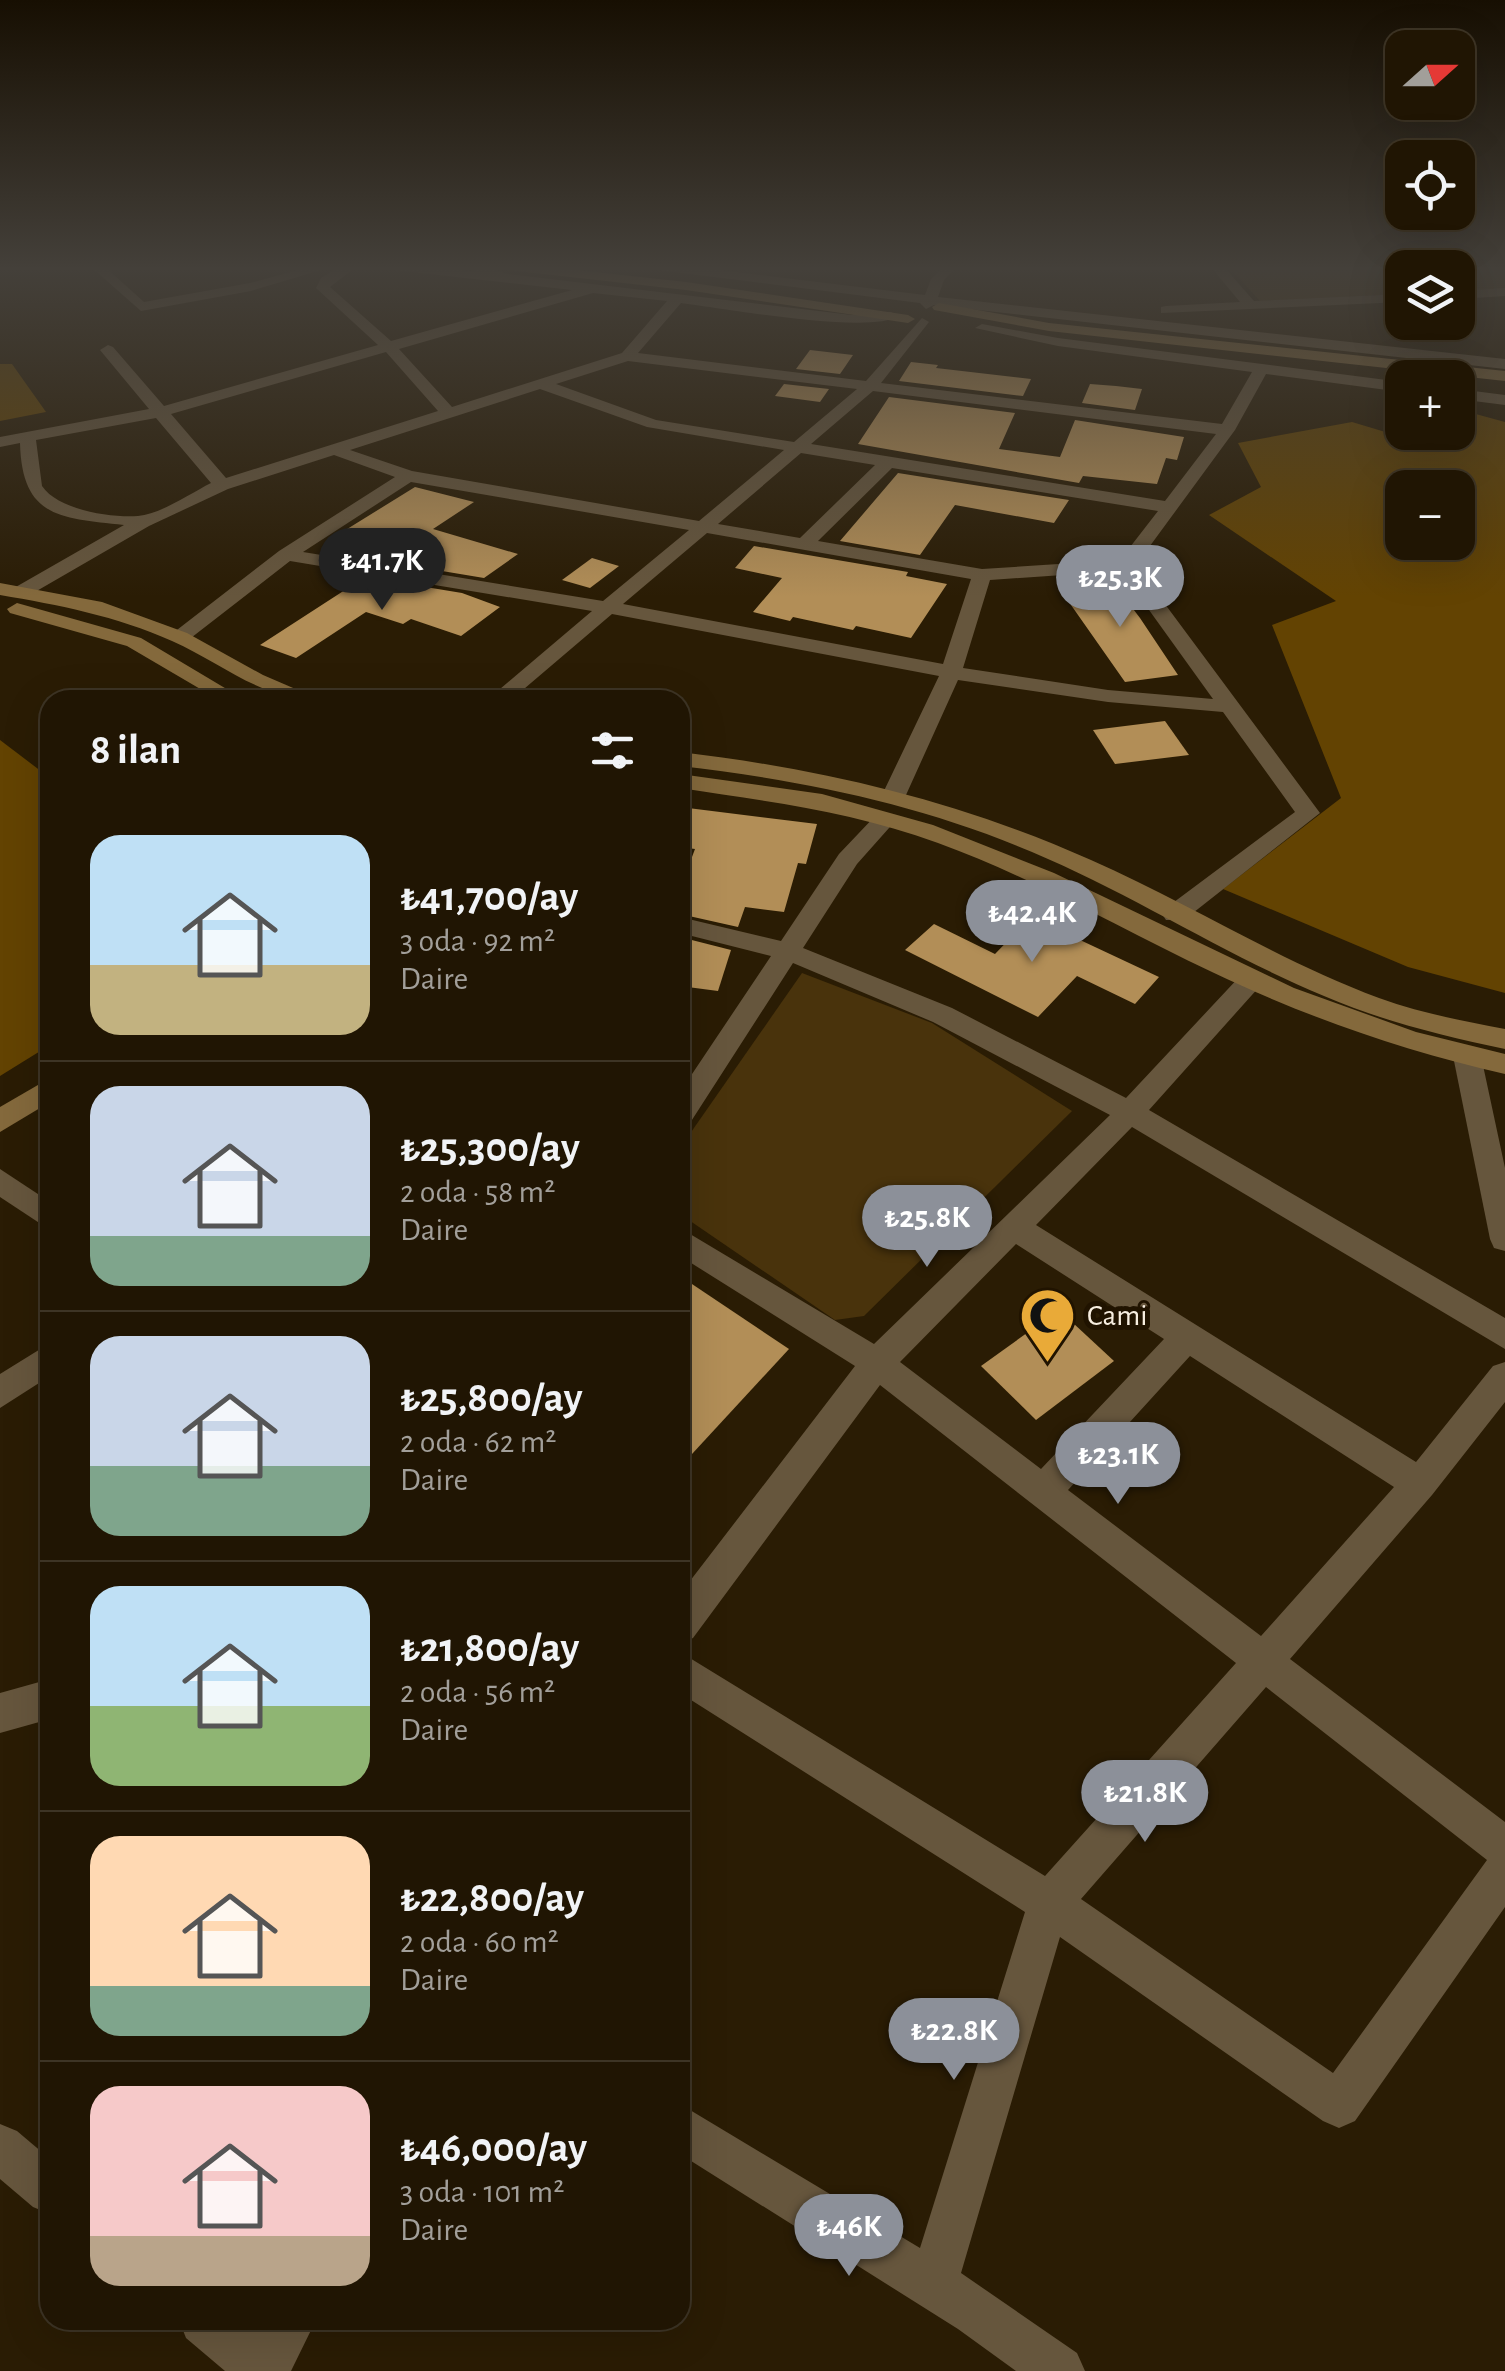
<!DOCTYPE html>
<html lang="tr">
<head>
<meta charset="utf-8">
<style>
  :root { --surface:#201503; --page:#2d2212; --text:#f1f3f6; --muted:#a29f9a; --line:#3d3425; --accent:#8c9099 }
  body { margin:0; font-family:"Alegreya Sans",sans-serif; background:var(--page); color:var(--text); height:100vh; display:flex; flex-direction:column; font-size:38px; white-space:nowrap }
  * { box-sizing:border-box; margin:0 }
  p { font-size:32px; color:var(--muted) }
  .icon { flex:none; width:55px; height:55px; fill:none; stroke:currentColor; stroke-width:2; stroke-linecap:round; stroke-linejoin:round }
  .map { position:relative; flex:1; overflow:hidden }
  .drawer { position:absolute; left:40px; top:690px; width:650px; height:1640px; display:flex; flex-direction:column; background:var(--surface); border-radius:30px; box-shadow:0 10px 40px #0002,0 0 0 2px var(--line) }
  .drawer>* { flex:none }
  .needle { width:65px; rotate:69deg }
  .buttons { position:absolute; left:1385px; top:30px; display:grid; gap:20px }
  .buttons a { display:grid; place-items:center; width:90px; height:90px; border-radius:20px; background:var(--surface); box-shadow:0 10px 40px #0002,0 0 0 2px var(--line); font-size:50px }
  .price { position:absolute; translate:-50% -85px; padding:0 22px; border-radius:35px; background:var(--accent); color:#fff; font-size:32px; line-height:65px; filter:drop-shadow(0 2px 5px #0008) }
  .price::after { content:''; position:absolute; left:50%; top:60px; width:30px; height:22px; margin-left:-15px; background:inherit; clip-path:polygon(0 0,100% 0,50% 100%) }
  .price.selected { background:#222; color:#fff }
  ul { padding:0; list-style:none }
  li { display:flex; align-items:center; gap:30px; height:250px; padding:0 50px }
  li+li { border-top:2px solid var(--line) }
  li span { display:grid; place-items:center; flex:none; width:280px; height:200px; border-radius:30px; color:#555 }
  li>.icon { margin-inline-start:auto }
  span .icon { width:120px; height:120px; fill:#fffc; stroke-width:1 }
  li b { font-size:42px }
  h2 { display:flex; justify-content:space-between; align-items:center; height:120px; padding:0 50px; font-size:42px }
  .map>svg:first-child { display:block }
</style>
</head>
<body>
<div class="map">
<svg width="1505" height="2371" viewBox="0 0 1505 2371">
  <rect width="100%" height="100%" fill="#2a1c04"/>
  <g fill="#49330c">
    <path d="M1228 266 1343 271 1392 266H1491L1505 273V289L1458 291V268H1402V294L1260 301Z"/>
    <path d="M802 973 932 1023 1072 1111 864 1316 835 1320 680 1214V1148Z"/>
  </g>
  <g fill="#634302" fill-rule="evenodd">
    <path d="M0 364H12L46 412 0 421Z"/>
    <path d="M1461 410 1505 422V993L1408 967 1223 889 1341 798 1272 625 1336 601 1209 515 1261 487 1238 443 1352 422 1422 443 1434 433 1458 432ZM1402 488H1458V542H1402Z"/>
    <path d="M0 740 50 778V1045L0 1076Z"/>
  </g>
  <g fill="#b28e57">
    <path d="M810 350 853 355 840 374 796 369Z"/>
    <path d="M911 362 938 365 936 368 1031 379 1023 396 899 381Z"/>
    <path d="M784 384 829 389 820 402 775 396Z"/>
    <path d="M1090 384 1116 386 1142 389 1135 410 1082 403Z"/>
    <path d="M889 397 1015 413 999 449 1060 457 1075 420 1184 437 1177 460 1166 458 1157 484 1083 476 1079 483 858 444Z"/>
    <path d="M898 473 1069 500 1054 523 955 505 920 555 840 541Z"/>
    <path d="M415 487 474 502 433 529 518 554 484 578 388 562 394 558 331 539Z"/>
    <path d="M754 546 908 572 906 576 947 584 911 638 856 626 853 630 793 617 790 621 753 612 782 578 735 568Z"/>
    <path d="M592 558 619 566 590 588 562 580Z"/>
    <path d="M1108 576 1140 618 1178 675 1125 682 1071 605 1085 604 1067 578Z"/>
    <path d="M365 577 462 593 500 607 461 636 411 619 403 624 366 612 296 658 260 645Z"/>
    <path d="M1165 721 1189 755 1115 764 1093 730Z"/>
    <path d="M680 807 817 824 806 864 798 863 784 912 745 907 738 927 680 914V889L695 849 680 847Z"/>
    <path d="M1031 917 1159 977 1135 1004 1077 976 1038 1017 905 950 934 924 995 954Z"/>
    <path d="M680 937 731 950 718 991 680 986Z"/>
    <path d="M680 1276 789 1349 680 1467Z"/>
    <path d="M1059 1310 1114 1361 1036 1420 981 1366Z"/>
  </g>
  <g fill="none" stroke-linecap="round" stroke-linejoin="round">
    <g fill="#66563d" fill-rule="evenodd">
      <path d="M90 266H104L144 302 250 283 313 266H334L251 291 141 311Z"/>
      <path d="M341 266H357L330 287 391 341 572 290 394 270 387 266 474 271 469 266H486L507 274 852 315 891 312 898 316C870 335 722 308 681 303L638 353 866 381 922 318 929 322 881 383 1222 424 1252 372 1058 346 975 328 982 324 1058 338 1402 382V392L1266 374 1235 430 1136 565 1320 813 1184 920H1166L1162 914 1166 908 1295 812 1223 712 1108 702 958 680 906 795 894 802 882 795 939 676 612 614 511 700H487L592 611 290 561 187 641H173V633L279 551 395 477 334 455 228 489 149 526 28 596H14V588L124 525C60 518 22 518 20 443L0 447V437L149 409 100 350 108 345 113 347 164 406 378 345 316 288 321 278ZM593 293 667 301 622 353 452 407 399 349ZM386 352 438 411 226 478 171 414ZM628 361 857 389 794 442 656 420 556 384ZM540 389 647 427 784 450 699 521 412 471 350 450ZM873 391 1216 434 1165 501 811 444ZM156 418 211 483C191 493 161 514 138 516 111 518 58 510 42 486L36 440ZM801 453 875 465 800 538 718 524ZM892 468 1158 511 1120 560 982 569 818 541ZM411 482 689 530 603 601 303 552ZM707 533 971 579 943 664 623 604ZM1121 571 1213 699 1108 690 963 668 990 580Z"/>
      <path d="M652 266H687L925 295 931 279 944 266H957L944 280 938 297 1505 359V369L934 305 926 309 920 303 658 270Z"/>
      <path d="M1210 266H1223L1254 301 1402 294V302L1161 313V307L1166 306 1240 302Z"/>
      <path d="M1297 266H1366L1359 270H1304Z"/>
      <path d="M1496 266H1505V271Z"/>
      <path d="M1505 288V296L1458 299V291Z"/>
      <path d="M1458 389 1505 395V405L1458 399Z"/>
      <path d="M885 812 897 819 857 864 803 948 952 1008 1126 1098 1242 974H1260L1264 980 1260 986 1149 1110 1505 1318V1349L1132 1127 1036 1225 1416 1462 1493 1366 1505 1362V1402L1432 1495 1290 1659 1505 1822V1907L1355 2121 1339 2128 1323 2121 1060 1937 961 2273 1077 2353 1085 2371H1016L958 2329 680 2154V2104L920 2248 1025 1912 680 1693V1652L1045 1876 1236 1663 880 1385 693 1638 680 1644V1594L855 1366 680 1256V1228L874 1344 1110 1115 933 1022 793 963 690 1123 680 1126V1092L771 956 680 933V917L781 941 839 854 877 814ZM1016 1244 1164 1339 1041 1469 900 1362ZM1190 1356 1394 1487 1261 1636 1068 1490ZM1266 1687 1487 1860 1333 2073 1081 1899Z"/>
      <path d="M1467 1046 1477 1049 1481 1056 1505 1168V1251L1494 1248 1490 1239 1453 1056 1457 1049Z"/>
      <path d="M0 1169 50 1202V1230L0 1197Z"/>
      <path d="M50 1343V1376L0 1408V1374Z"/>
      <path d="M50 1679V1719L0 1733V1693Z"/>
      <path d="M0 2124 17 2131 50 2159V2214L33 2207 0 2179Z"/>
      <path d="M179 2320H243L257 2332 263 2320H316L291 2371H225L186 2338Z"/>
    </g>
    <g fill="#84693c" fill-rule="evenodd">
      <path d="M501 266H540L686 282 908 315 915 319 908 323 686 290 508 270Z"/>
      <path d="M939 303 1049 323 1505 371V381L1049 331 934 310 932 307Z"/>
      <path d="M0 583 102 602 187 633 263 675 321 700C260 700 224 664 172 641 116 616 59 605 0 595Z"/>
      <path d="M17 603 141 638 245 700H219L127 646 10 613 7 609Z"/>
      <path d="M680 752C823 769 959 801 1091 860 1189 903 1279 961 1379 998 1420 1013 1463 1021 1505 1029V1049C1443 1036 1382 1021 1324 996 1223 954 1132 894 1032 852 919 804 801 780 680 766Z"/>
      <path d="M680 774 822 794 933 825 1054 873 1294 988 1416 1032 1505 1054V1074C1404 1051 1306 1017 1212 972 1121 929 1034 878 938 843 851 811 771 802 680 788Z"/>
      <path d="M50 1078V1102L0 1132V1107Z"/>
    </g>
  </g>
  <linearGradient id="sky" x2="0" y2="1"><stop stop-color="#170f02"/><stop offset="0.45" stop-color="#44403a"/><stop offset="1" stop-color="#44403a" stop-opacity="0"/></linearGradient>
  <rect width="1505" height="597" fill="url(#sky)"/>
  <defs>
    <symbol id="mosque-pin" viewBox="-11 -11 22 30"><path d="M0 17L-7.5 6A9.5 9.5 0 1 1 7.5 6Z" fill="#e9aa38" stroke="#201300"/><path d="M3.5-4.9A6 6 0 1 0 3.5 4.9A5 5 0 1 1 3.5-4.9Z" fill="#111"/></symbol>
  </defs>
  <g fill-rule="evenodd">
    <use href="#mosque-pin" x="1016" y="1284" width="63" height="86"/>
  </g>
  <g text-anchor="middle" stroke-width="10" stroke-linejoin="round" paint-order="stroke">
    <g font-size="30" fill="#f7eee0" stroke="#201300" text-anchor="start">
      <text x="1087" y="1325">Cami</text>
    </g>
  </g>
</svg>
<div class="buttons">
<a><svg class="needle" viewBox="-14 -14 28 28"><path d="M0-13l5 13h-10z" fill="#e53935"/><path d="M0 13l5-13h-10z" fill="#a29f9a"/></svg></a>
<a><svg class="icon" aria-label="locate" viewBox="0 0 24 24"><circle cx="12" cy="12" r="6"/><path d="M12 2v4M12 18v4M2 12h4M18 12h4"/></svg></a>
<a><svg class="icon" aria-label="layers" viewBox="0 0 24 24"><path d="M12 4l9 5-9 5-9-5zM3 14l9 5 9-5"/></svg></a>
<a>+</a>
<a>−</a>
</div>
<b class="price selected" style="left:382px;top:613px">₺41.7K</b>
<b class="price" style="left:1120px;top:630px">₺25.3K</b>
<b class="price" style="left:1032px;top:965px">₺42.4K</b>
<b class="price" style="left:927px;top:1270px">₺25.8K</b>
<b class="price" style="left:1118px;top:1507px">₺23.1K</b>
<b class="price" style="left:1145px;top:1845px">₺21.8K</b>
<b class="price" style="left:954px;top:2083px">₺22.8K</b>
<b class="price" style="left:849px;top:2279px">₺46K</b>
<section class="drawer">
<h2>8 ilan<svg class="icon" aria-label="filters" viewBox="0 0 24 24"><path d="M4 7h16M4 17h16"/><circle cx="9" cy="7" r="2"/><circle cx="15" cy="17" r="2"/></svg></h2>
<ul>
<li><span style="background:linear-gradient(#bfe0f5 65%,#c2b280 0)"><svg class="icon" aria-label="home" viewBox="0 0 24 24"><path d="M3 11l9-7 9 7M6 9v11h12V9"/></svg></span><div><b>₺41,700/ay</b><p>3 oda · 92 m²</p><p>Daire</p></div></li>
<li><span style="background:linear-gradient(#c9d6e8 75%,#7fa58c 0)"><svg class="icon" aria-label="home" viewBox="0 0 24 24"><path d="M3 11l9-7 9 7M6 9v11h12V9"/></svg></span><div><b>₺25,300/ay</b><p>2 oda · 58 m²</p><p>Daire</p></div></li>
<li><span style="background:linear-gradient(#c9d6e8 65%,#7fa58c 0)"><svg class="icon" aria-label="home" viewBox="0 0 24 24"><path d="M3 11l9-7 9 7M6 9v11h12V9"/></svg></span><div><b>₺25,800/ay</b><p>2 oda · 62 m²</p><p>Daire</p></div></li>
<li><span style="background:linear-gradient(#bfe0f5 60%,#8fb573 0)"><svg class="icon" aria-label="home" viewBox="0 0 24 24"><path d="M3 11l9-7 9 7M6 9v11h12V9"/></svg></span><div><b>₺21,800/ay</b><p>2 oda · 56 m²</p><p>Daire</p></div></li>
<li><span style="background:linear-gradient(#ffd9b3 75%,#7fa58c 0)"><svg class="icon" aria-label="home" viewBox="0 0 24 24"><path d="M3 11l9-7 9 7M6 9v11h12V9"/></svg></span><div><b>₺22,800/ay</b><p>2 oda · 60 m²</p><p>Daire</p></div></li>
<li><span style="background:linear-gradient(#f6c9c9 75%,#b9a48a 0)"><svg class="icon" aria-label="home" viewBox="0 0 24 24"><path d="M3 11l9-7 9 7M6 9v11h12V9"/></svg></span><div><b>₺46,000/ay</b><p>3 oda · 101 m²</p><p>Daire</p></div></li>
</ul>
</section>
</div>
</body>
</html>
